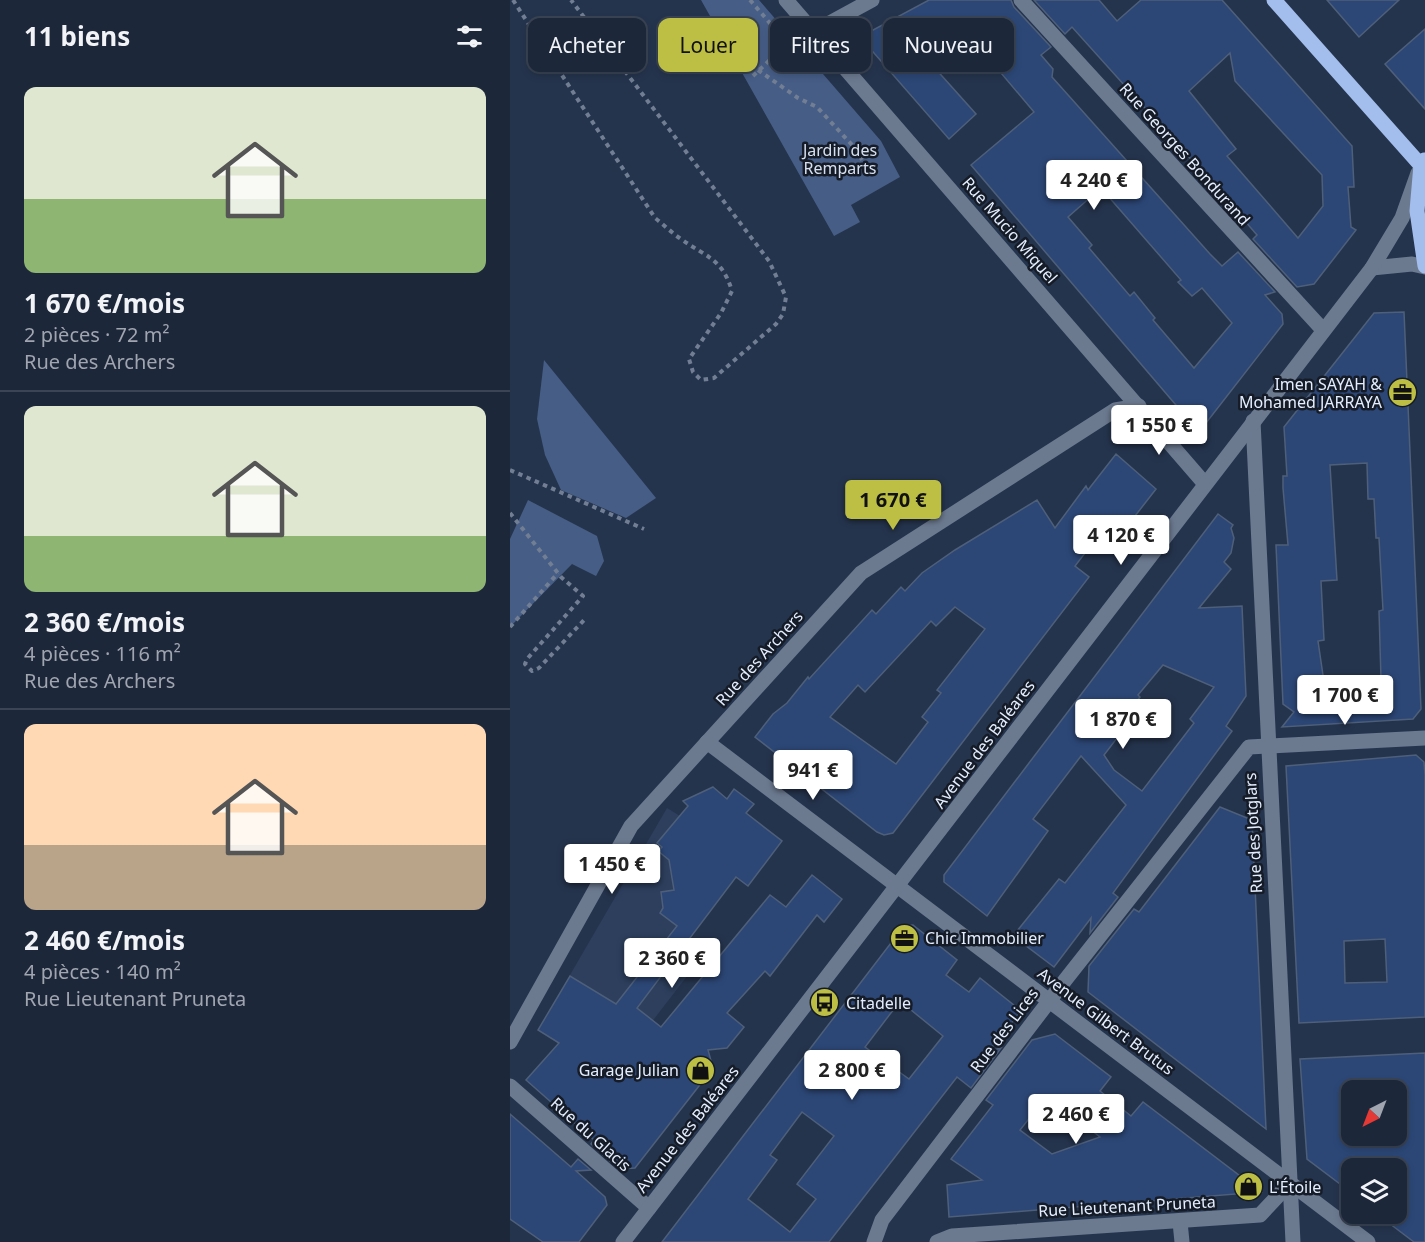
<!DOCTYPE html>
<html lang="fr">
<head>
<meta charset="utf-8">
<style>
  :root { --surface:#1c273a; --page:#252f42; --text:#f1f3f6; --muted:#a0a5af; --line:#3a4454; --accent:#bcbf44 }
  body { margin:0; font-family:"Noto Sans",sans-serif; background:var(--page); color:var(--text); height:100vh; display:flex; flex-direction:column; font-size:22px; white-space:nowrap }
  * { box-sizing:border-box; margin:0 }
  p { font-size:20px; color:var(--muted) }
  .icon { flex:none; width:33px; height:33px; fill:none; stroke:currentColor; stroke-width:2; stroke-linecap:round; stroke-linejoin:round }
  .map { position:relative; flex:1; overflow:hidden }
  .sheet { display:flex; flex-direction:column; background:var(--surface); width:510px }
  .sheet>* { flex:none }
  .banner { position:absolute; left:18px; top:18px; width:570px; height:54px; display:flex; gap:12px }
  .needle { width:39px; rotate:222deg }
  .controls { position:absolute; left:831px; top:1080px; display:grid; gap:12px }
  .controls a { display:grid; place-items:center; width:66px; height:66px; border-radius:12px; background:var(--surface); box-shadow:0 3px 9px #0003,0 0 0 2px var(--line); font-size:30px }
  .price { position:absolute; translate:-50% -51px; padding:0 14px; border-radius:6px; background:#fff; color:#222; font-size:20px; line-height:39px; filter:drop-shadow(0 2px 3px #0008) }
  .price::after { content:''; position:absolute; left:50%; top:36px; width:18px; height:14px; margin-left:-9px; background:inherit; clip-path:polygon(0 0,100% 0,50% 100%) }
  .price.current { background:var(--accent); color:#111 }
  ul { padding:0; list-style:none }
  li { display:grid; align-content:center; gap:12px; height:318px; padding:0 24px }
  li+li { border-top:2px solid var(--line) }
  li span { display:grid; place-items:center; height:186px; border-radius:12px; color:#555 }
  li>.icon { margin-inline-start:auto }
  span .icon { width:108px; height:108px; fill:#fffc; stroke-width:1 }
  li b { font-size:26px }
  h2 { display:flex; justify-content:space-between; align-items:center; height:72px; padding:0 24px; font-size:26px }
  .pill { padding:0 21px; border-radius:12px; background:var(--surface); box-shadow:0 3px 9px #0003,0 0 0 2px var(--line); font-size:21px; line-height:54px }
  .pill.current { background:var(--accent); color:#111 }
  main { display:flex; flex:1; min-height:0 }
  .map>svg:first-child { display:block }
</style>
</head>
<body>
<main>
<section class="sheet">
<h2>11 biens<svg class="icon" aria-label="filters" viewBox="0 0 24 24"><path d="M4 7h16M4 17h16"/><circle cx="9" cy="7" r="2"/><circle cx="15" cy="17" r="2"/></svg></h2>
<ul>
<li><span style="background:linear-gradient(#dfe7d0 60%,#8fb573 0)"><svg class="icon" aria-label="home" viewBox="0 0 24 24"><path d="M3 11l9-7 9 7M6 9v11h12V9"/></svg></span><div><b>1 670 €/mois</b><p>2 pièces · 72 m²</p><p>Rue des Archers</p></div></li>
<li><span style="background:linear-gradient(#dfe7d0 70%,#8fb573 0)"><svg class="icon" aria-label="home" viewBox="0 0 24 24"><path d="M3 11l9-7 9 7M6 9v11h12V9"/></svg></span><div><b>2 360 €/mois</b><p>4 pièces · 116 m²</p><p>Rue des Archers</p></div></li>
<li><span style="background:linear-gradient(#ffd9b3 65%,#b9a48a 0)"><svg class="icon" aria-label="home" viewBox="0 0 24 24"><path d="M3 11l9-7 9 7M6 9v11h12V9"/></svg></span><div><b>2 460 €/mois</b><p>4 pièces · 140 m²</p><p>Rue Lieutenant Pruneta</p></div></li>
</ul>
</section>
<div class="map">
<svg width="915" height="1242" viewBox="0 0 915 1242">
  <rect width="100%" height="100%" fill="#25344d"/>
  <path fill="#2d3f5d" d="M157 808 170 816 187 874 213 894 178 941 194 954 101 1075 28 1030Z"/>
  <g fill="#465d86">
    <path d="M191 0H249L371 141 390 177 341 205 350 222 324 236Z"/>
    <path d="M34 360 146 498 116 518 51 490 35 455 27 419Z"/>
    <path d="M18 500 87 536 94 561 86 576 62 564 0 627V539Z"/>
  </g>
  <g fill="#2c4776" stroke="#4e5f7a" stroke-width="1.5" fill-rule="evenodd">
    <path d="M419 0H501L504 7 541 47 531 55 543 69 542 77 700 254 712 266 728 252 765 292 755 295 772 314 773 324 689 432 461 165 524 112 475 54 478 52 453 21 415 57 466 114 439 139 350 37ZM591 188 671 280 668 282 682 296 692 288 722 323 684 368 643 320 645 318 624 292 620 296 579 248 582 245 558 217Z"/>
    <path d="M524 0H589L607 21 631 0H712L842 146 844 187H838L841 227 846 230 804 284 787 287 743 239 747 235 696 176 562 27 555 34ZM720 53 725 81 812 175 813 206 788 238 717 156 726 149 679 91Z"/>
    <path d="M817 0H889L849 37Z"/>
    <path d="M915 29V109L875 64Z"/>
    <path d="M894 312 911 709 903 719 772 727 784 712 773 704 766 545H778L773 488V476H777L774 427 864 313ZM857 463 858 499H864L866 538H869L873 610 869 611 871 679 814 682 808 641 814 640 811 581 827 580 820 465Z"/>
    <path d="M606 454 646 489 618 525 615 522 588 536 565 566 579 577 383 833 374 835 367 832 245 737 263 714 277 703 298 677 299 679 362 610 366 614 391 587 395 591 412 573 445 550 527 500 545 528 576 486 578 490ZM445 607 475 629 427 690 431 693 412 717 418 722 386 764 320 717 348 685 355 692 421 621 426 626Z"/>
    <path d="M708 514 723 525 721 528 724 538 721 553 714 562 721 569 689 608 732 606 736 696 716 726 722 731 603 893 608 897 580 933 581 918 544 967 503 936 549 879 555 883 616 805 571 756 523 819 538 831 477 916 434 882V875ZM653 665 704 687 680 719 684 723 632 791 604 770 594 755 614 729 609 725 630 697 628 695Z"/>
    <path d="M906 755 914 762 915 775V1017L789 1023 776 766ZM875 939 877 982 835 983 834 941Z"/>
    <path d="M203 787 217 799 224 789 244 804 236 813 272 841 238 886 226 877 127 1008 151 1027 260 895 276 907 302 875 332 899 314 922 307 915 260 976 255 971 217 1013 234 1027 217 1048 198 1050 203 1068 125 1168 109 1169 81 1144 84 1140 16 1080 49 1043 28 1030 60 976 106 1004 167 926 150 913 153 908 151 892 164 890 159 860 148 851 152 847 147 843 178 806 173 801Z"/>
    <path d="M710 807 742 820 756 1129 578 992 579 966 624 909 629 912Z"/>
    <path d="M403 925 447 960 436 975 459 992 470 978 505 1006 508 1015 479 1051 491 1048 461 1088 447 1077 319 1242H152L394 926ZM390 1001 433 1036 399 1079 355 1047ZM292 1112 324 1136 287 1184 306 1199 280 1232 238 1199 267 1160 260 1155Z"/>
    <path d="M545 1034 601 1077 590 1091 621 1116 633 1102 751 1192 439 1217 437 1185 472 1180 441 1159 483 1105 476 1100 522 1040ZM537 1096 590 1137 542 1154 510 1130Z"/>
    <path d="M915 1053V1242H904L867 1214H886V1168H842V1193L797 1159 790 1059ZM842 1090H886L887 1136H842Z"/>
    <path d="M0 1114 61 1167 68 1159 81 1170 66 1171 95 1197 97 1205 69 1242H33L0 1219Z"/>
  </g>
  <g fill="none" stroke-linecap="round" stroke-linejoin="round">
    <g stroke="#717e93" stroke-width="4" stroke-dasharray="4.5 4.5" stroke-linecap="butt">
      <path d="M3 0 145 218C154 225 162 233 171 239 196 257 212 258 222 291L211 313 179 359 183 372 191 380 204 378 266 324 273 314 276 297 259 261 61 0"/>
      <path d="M240 0 277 43"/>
      <path d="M248 70 288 98 307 107 343 146 359 170"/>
      <path d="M243 76 284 37"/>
      <path d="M0 470 134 529"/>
      <path d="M0 513 51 577 73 596 17 659 15 664 22 671 29 668 75 619"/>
      <path d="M0 627 48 573"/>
    </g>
    <g stroke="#6c7a90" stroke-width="15">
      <path d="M276 0 695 484"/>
      <path d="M511 0 813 330"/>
      <path d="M305 31 362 0"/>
      <path d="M862 268 902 264 915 267"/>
      <path d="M743 421 783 1242"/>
      <path d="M197 742 858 1242"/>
      <path d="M0 1042 121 826 351 573 605 410 629 406"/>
      <path d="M0 1086 139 1208"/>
      <path d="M670 1222 672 1242"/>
      <path d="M113 1242 862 268 892 218 908 173"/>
      <path d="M364 1242 372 1220 556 979 739 747 915 738"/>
      <path d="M427 1242 442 1236 750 1215 780 1183"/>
    </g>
    <g stroke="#a3beed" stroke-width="15">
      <path d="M764 0 915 170"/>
      <path d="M914 160 911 165 907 211 915 266"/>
    </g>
  </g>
  <defs>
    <symbol id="office-disc" viewBox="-11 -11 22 22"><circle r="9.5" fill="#bcbf44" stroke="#151c27"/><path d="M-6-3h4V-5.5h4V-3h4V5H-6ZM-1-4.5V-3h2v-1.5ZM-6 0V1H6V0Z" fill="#111"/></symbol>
    <symbol id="bus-disc" viewBox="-11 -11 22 22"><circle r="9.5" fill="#bcbf44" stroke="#151c27"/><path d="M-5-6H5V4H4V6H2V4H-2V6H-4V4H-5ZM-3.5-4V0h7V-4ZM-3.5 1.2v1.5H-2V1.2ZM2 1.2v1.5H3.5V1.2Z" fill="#111"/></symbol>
    <symbol id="shop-disc" viewBox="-11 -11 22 22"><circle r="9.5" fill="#bcbf44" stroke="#151c27"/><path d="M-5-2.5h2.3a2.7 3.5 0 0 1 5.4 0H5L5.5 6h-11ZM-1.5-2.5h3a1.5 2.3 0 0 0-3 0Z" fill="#111"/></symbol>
  </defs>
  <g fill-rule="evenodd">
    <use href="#office-disc" x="876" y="376" width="33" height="33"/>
    <use href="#office-disc" x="378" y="922" width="33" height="33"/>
    <use href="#bus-disc" x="298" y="986" width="33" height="33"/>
    <use href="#shop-disc" x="174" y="1054" width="33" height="33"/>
    <use href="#shop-disc" x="722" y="1170" width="33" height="33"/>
  </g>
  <g text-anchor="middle" stroke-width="5" stroke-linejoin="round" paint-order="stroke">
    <g font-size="16" fill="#d7e0f0" stroke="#151c27">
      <text x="330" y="156">Jardin des<tspan x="330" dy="18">Remparts</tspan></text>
    </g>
    <g font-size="16" fill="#e4eefe" stroke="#151c27">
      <text transform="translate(675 154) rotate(48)" y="6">Rue Georges Bondurand</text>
      <text transform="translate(500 230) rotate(49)" y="6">Rue Mucio Miquel</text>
      <text transform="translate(249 658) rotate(-48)" y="6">Rue des Archers</text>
      <text transform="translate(474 744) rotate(-53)" y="6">Avenue des Baléares</text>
      <text transform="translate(743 833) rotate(-93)" y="6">Rue des Jotglars</text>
      <text transform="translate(596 1021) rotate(37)" y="6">Avenue Gilbert Brutus</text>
      <text transform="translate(494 1030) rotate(-53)" y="6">Rue des Lices</text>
      <text transform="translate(177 1129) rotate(-52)" y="6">Avenue des Baléares</text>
      <text transform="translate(81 1134) rotate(42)" y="6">Rue du Glacis</text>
      <text transform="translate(617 1206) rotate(-3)" y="6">Rue Lieutenant Pruneta</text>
    </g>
    <g font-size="16" fill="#e4eefe" stroke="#151c27" text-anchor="start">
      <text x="872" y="390" text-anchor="end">Imen SAYAH &amp;<tspan x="872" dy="18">Mohamed JARRAYA</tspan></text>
      <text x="415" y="944">Chic Immobilier</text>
      <text x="336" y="1009">Citadelle</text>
      <text x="169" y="1076" text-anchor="end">Garage Julian</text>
      <text x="759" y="1193">L'Étoile</text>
    </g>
  </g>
</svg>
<div class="controls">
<a><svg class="needle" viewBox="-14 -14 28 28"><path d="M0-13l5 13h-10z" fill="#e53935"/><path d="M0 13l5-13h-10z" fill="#a0a5af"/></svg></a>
<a><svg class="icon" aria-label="layers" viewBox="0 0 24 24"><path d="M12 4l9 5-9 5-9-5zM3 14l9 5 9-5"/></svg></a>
</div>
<b class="price" style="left:584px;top:211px">4 240 €</b>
<b class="price" style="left:649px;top:456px">1 550 €</b>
<b class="price current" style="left:383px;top:531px">1 670 €</b>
<b class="price" style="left:611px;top:566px">4 120 €</b>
<b class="price" style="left:835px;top:726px">1 700 €</b>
<b class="price" style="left:613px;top:750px">1 870 €</b>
<b class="price" style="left:303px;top:801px">941 €</b>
<b class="price" style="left:102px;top:895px">1 450 €</b>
<b class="price" style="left:162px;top:989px">2 360 €</b>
<b class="price" style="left:342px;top:1101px">2 800 €</b>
<b class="price" style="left:566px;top:1145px">2 460 €</b>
<div class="banner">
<a class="pill">Acheter</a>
<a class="pill current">Louer</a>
<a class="pill">Filtres</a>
<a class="pill">Nouveau</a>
</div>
</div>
</main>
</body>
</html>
